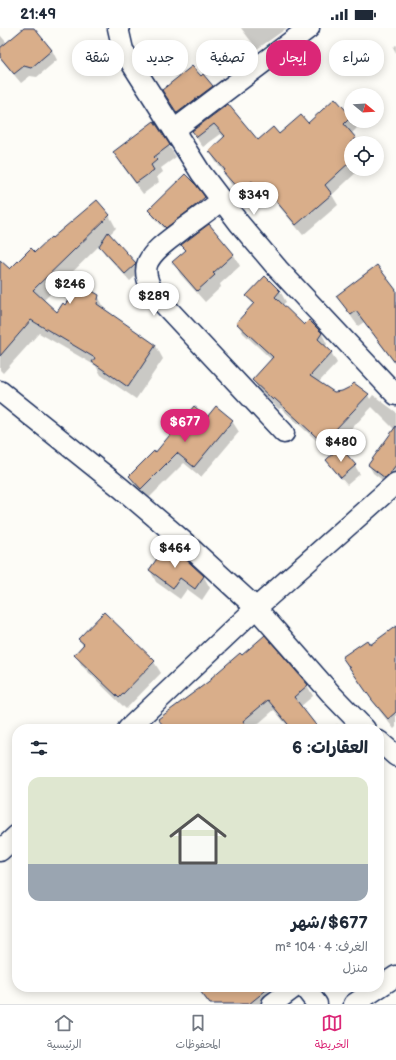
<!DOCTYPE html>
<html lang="ar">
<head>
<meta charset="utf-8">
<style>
  :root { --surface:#fff; --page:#f2f2f3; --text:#1f2937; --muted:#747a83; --line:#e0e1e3; --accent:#db2777 }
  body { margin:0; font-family:"Balsamiq Sans","Playpen Sans Arabic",sans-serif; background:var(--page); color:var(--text); direction:rtl; height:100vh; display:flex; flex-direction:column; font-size:15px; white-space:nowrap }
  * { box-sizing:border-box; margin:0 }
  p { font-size:13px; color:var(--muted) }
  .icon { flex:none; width:22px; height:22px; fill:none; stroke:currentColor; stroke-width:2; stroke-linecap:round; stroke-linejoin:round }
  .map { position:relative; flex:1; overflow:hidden; direction:ltr }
  .panel { position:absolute; left:12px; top:696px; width:372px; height:268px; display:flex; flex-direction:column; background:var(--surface); border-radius:16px; box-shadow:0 2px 10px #0003; direction:rtl }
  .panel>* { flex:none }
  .guide { position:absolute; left:12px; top:12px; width:372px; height:36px; direction:rtl; display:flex; gap:8px }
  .needle { width:26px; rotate:108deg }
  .fabs { position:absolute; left:344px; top:60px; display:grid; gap:8px }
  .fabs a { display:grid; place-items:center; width:40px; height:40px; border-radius:50%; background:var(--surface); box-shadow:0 2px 10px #0003; font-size:20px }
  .price { position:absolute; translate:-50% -34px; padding:0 9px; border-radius:14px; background:#fff; color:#222; font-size:13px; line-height:26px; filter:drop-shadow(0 1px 2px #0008) }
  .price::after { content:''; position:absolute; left:50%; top:24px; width:12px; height:9px; margin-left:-6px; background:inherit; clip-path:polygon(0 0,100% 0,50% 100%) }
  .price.on { background:var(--accent); color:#fff }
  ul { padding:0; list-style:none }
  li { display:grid; align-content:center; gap:8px; height:212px; padding:0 16px }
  li span { display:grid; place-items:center; height:124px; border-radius:12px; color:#555 }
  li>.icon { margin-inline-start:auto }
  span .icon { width:72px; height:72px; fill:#fffc; stroke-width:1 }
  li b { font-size:17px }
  h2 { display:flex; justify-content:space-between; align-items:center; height:48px; padding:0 16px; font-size:17px }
  .tag { padding:0 14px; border-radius:16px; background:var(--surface); box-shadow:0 2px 10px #0003; font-size:14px; line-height:36px }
  .tag.on { background:var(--accent); color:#fff }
  .status { display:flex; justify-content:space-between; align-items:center; height:28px; padding:0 20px; background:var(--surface); direction:ltr }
  .status svg { height:11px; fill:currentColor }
  .menu { display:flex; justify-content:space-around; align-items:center; height:56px; border-top:1px solid var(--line); background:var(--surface); font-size:11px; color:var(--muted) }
  .menu a { display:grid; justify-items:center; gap:2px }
  .menu .on { color:var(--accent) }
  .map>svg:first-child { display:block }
</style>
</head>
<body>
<div class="status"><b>21:49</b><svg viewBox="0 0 49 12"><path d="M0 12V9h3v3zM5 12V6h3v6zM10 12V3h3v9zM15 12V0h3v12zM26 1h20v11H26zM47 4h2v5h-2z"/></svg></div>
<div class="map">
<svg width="396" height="976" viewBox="0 0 396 976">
  <rect width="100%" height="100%" fill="#fdfcf7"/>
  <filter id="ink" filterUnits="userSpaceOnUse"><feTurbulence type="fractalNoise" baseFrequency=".025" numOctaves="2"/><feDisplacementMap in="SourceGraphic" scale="8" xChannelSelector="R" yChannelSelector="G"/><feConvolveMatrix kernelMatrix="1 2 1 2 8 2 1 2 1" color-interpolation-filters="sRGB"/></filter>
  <g filter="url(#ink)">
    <g fill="#0003">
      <path d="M25 0H33L52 22 57 32 37 49 30 48 21 55 0 30V7L7 15Z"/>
      <path d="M241 0H287L257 21Z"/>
      <path d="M396 17V25L393 19Z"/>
      <path d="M202 47 212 59 219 70 184 96 170 74Z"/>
      <path d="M228 77 258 114 308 97 351 89V93H353L357 100 351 106 358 115H351V141H360L332 167 338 177 303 207 273 171 269 175 259 163 247 173 230 155 224 144 216 134 210 124 224 110 221 106 203 119 199 114 193 103Z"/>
      <path d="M154 95 176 129 161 140 163 144 157 149 159 154 143 166 121 136 115 124Z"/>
      <path d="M204 169 209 178 171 207 154 190 150 182Z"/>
      <path d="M109 187 116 200 109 207 135 235 140 244 139 245 130 253 105 226 100 217 43 273 58 286 81 267 98 268 105 281V283L156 318 163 331 136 371 101 347 96 338 39 305 3 345 0 342V234L10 242 35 226Z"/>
      <path d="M209 198 234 227 240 238 220 256 221 259 205 274 180 246 174 234 186 223 183 217Z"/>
      <path d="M265 250 280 263 286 274 282 277 304 298 314 297 322 306 327 316 325 319 331 324 337 335 318 355 334 365 368 367 370 371 373 367 396 384V450L389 457 373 445 369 437 395 402 372 379 340 413 341 414 330 425 281 380 279 381 259 362 253 352 272 332 243 305 237 295 254 278 248 268Z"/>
      <path d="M396 263V337L364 294 358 298 345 280 338 268Z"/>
      <path d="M217 379 232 393 239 404 201 449 184 435 148 471 136 459 130 448 155 426 207 391Z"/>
      <path d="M327 432 355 438 360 446 347 457 332 440Z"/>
      <path d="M168 517 204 549 210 560 202 572 187 561 180 571 156 554 150 542Z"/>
      <path d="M396 600V699L394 701 379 682 349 639 343 629 370 618Z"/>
      <path d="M79 611 154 634 161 645 126 681 82 638 76 627 83 618Z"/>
      <path d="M307 657 313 668 300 679 318 701H283L287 697 274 682 252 701H165L160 691Z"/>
      <path d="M337 696 341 701H331Z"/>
      <path d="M197 959H267L275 972 270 976H209L202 967Z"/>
    </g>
    <g fill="#d9ae8a" stroke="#1b2f5e">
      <path d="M24 0H34L52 22 31 40 24 38 14 46 0 29V20Z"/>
      <path d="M192 38 201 48 203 46 213 58 177 85 162 62Z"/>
      <path d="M335 70 351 88V89L344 96 356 110 351 114V133L325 157 332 166 296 197 266 161 263 165 252 153 240 163 223 144 225 142 209 123 225 108 214 96 197 109 192 103 228 76 258 112 273 99 279 106 301 87 308 95Z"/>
      <path d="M154 93 170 117 154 129 157 132 151 137 154 142 136 155 113 124Z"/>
      <path d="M185 146 197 158 205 169 196 177 166 200 148 182Z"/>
      <path d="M97 172 110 187 33 262 57 284 63 275 65 277 74 262 81 266 87 260 99 267 97 276 156 317 128 359 92 334 95 330 31 292 0 328V232L10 241 31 220 35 224 51 209 52 210Z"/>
      <path d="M209 196 234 226 213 245 215 247 197 263 172 234 186 222 181 217Z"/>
      <path d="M108 204 136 235 135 237 125 246 99 218Z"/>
      <path d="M377 237 396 262V336L356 283 351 287 336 268Z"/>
      <path d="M265 248 280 263 275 269 304 297 309 292 322 305 318 311 332 324 310 348 334 364 342 363 350 359 354 355 369 366 335 402 336 403 324 416 274 370 273 372 252 352 273 329 236 295 254 275 246 268Z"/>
      <path d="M194 378 207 389 216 378 233 392 194 439 177 425 141 461 129 448 154 423 155 425Z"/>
      <path d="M396 398V437L389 446 385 450 368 437Z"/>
      <path d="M340 419 356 437 341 450 326 432Z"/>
      <path d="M168 515 204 548 195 561 180 550 173 560 149 542Z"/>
      <path d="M104 584 155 633 119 670 74 627 84 616 78 611Z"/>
      <path d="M396 598V684L388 691 372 672 342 629 367 612 370 617Z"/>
      <path d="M265 607 308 657 294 669 319 701H292L268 672 243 693 249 701H166L158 691 212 651 211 650 240 625 242 627Z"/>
      <path d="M197 959H270L249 976H210Z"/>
    </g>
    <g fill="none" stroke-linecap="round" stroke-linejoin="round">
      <defs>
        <g id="street">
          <path d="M118 0 123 22 201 145 239 195 278 241 396 367"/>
          <path d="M174 102 309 0"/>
          <path d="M222 172C209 182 197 191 184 200 172 210 155 220 148 234 143 245 149 257 154 266L284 405"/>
          <path d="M0 363 121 460 182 512 256 580 334 669 365 701"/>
          <path d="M128 701 256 580 396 455"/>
          <path d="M379 713 396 728"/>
          <path d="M0 823 17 807"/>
          <path d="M304 959 317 976"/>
          <path d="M272 976 295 959"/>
          <path d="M354 976 396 948"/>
        </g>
      </defs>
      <use href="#street" stroke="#1b2f5e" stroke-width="23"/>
      <use href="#street" stroke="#fdfcf7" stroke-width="20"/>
    </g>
  </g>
</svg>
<div class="fabs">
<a><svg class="needle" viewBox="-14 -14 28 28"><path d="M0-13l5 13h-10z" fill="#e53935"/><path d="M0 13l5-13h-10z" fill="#747a83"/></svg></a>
<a><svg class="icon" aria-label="locate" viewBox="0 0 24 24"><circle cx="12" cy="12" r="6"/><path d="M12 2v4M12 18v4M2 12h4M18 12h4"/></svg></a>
</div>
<b class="price" style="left:254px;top:188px">$349</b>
<b class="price" style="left:70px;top:277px">$246</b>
<b class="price" style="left:154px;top:289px">$289</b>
<b class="price on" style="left:185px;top:415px">$677</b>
<b class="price" style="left:341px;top:435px">$480</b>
<b class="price" style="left:175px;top:541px">$464</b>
<div class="guide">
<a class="tag">شراء</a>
<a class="tag on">إيجار</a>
<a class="tag">تصفية</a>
<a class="tag">جديد</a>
<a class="tag">شقة</a>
</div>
<section class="panel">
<h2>العقارات: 6<svg class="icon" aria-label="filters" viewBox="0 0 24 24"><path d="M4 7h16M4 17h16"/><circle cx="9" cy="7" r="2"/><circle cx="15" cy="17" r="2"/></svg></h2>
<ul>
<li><span style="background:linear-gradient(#dfe7d0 70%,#9aa5b1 0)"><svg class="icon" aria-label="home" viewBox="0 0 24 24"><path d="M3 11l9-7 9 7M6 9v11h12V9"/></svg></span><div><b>$677/شهر</b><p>الغرف: 4 · 104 m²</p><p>منزل</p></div></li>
</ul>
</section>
</div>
<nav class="menu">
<a class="on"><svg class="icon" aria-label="map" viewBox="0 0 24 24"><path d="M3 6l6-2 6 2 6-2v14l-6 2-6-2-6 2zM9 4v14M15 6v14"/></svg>الخريطة</a>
<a><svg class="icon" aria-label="saved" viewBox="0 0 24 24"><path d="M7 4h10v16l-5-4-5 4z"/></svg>المحفوظات</a>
<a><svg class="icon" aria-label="home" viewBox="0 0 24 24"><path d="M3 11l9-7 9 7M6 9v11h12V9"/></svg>الرئيسية</a>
</nav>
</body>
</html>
